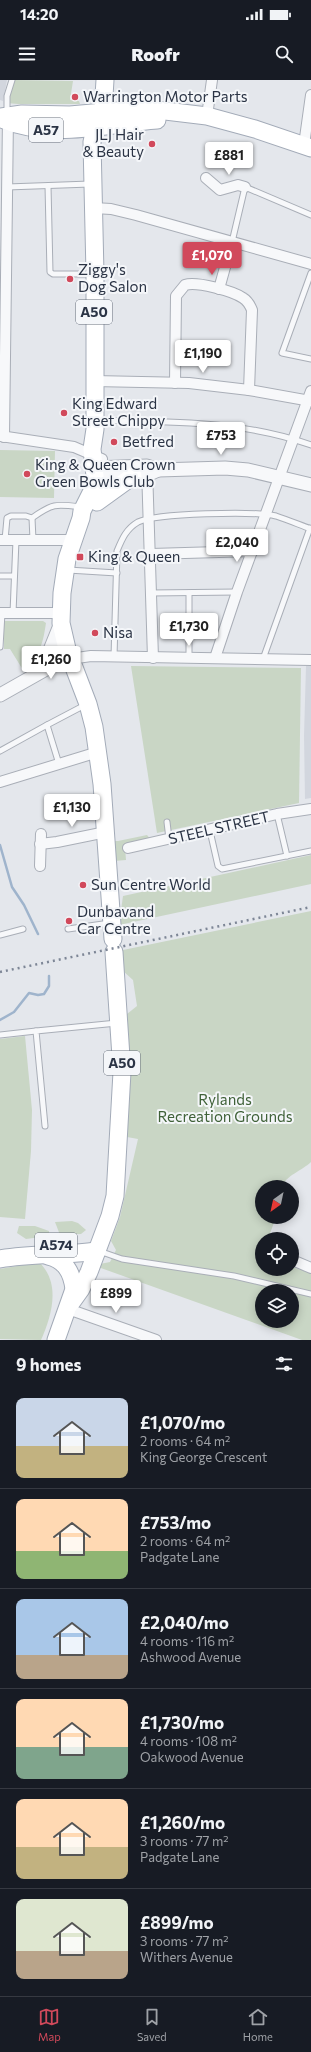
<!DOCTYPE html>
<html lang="en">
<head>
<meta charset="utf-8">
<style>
  :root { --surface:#171b24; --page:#20242c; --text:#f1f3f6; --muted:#9ea1a6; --line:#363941; --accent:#d1495b }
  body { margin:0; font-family:Commissioner,sans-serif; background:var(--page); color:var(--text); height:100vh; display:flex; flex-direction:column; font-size:15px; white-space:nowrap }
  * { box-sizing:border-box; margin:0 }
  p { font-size:13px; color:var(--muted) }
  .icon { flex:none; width:22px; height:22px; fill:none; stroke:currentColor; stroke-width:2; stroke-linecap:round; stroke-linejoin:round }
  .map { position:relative; height:1260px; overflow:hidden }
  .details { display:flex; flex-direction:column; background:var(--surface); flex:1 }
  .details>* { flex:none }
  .needle { width:26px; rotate:213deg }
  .fabs { position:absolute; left:255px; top:1100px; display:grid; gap:8px }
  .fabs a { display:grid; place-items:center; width:44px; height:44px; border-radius:50%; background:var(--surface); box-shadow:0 2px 10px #0003; font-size:20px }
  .price { position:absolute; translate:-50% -34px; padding:0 9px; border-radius:4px; background:#fff; color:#222; font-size:13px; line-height:26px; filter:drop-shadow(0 1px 2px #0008) }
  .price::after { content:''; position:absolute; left:50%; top:24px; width:12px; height:9px; margin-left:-6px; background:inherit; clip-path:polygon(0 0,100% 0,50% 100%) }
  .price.on { background:var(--accent); color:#fff }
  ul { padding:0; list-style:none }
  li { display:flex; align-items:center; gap:12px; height:100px; padding:0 16px }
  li+li { border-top:1px solid var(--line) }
  li span { display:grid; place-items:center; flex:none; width:112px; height:80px; border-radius:8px; color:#555 }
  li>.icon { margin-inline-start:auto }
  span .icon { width:48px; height:48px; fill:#fffc; stroke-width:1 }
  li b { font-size:17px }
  h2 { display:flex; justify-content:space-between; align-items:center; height:48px; padding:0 16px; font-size:17px }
  .status { display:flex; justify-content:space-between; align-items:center; height:28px; padding:0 20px; background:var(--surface); direction:ltr }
  .status svg { height:11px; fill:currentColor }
  header { display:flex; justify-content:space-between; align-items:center; height:52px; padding:0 16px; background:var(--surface); font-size:18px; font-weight:800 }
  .tab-bar { display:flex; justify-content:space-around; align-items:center; height:56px; border-top:1px solid var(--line); background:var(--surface); font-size:11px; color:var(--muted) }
  .tab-bar a { display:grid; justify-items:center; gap:2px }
  .tab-bar .on { color:var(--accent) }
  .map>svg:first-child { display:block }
</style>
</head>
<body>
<div class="status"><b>14:20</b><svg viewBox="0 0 49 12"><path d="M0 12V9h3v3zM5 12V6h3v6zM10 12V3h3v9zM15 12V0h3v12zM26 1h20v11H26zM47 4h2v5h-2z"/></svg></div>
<header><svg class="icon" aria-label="menu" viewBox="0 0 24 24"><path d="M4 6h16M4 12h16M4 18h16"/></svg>Roofr<svg class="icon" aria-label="search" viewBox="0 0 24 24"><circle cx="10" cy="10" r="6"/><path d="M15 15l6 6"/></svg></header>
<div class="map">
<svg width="311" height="1260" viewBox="0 0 311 1260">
  <rect width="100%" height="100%" fill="#e4e7ec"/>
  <g fill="#d2d6de">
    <path d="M0 0H7L3 21 0 20Z"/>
    <path d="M306 586H311V718L305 719 304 656Z"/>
  </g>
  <g fill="#c9d6c5" fill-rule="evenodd">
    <path d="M12 0 73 1 70 20 79 21 80 24H18L6 23Z"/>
    <path d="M0 370 55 371 54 418 0 417Z"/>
    <path d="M4 541H43L46 543C42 569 40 572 23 590L10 569H4Z"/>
    <path d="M131 586 301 588 299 723 157 753Z"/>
    <path d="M147 755 151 760 125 767 126 780 114 781 112 761H118Z"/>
    <path d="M311 775V804L119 845 123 816Z"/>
    <path d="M311 831V1082C303 1090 285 1096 282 1107H262V1137H276L268 1159H262V1189H292V1187L311 1193V1260H302L98 1187 100 1184 110 1182 116 1170 111 1161 120 1137 138 1059 127 1057 129 995 127 934 137 926 133 900 123 891V870ZM262 1211H292V1241H262Z"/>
    <path d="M25 956 32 1030 31 1071 25 1139 0 1137V959Z"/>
    <path d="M72 1141 78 1143 86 1150 81 1154 60 1155 55 1142Z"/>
    <path d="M19 1146H35L49 1151V1156L26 1159 17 1153Z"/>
    <path d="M34 1183 41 1184C61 1206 51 1237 41 1260L0 1259V1189Z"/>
  </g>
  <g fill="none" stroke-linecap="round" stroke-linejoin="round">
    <g stroke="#9fb4cc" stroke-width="2.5">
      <path d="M0 765 12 807 24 825 38 854"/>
      <path d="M0 940 14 932 29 913 38 915 44 914 49 906V896"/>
    </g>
    <defs>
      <g id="service">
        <path d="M7 33V16L12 0"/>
        <path d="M48 106 50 192 53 194H92"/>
        <path d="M7 107 90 104"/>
        <path d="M232 162 245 107 311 135"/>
        <path d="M311 193 282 273 311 279"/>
        <path d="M97 340C169 342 241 340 311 365"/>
        <path d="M32 438C53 423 56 424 81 427"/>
        <path d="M5 460 7 438 11 436H26L32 438 33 460"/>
        <path d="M68 490 117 493"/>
        <path d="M0 496H14"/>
        <path d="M151 513 237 512"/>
        <path d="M189 513V578"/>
        <path d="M13 533 16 460"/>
        <path d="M0 567 2 533"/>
        <path d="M114 577 117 471C122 459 126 449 138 442 157 433 255 431 276 436 288 440 300 445 311 449"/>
        <path d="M263 579 310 448"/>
        <path d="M47 645 85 625"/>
        <path d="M0 671 47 645 59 684"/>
        <path d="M277 734 287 776"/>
        <path d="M167 742 169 759"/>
        <path d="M210 751 218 786 222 789 311 771"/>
        <path d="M68 849 110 843"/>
        <path d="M0 855 23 849"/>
        <path d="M0 955 36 951"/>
        <path d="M45 1046 36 951 117 943"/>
        <path d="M99 1171 122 1179 234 1196 311 1214"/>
      </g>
      <g id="minor">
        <path d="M207 36 212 0"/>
        <path d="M304 65 311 15"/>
        <path d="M206 98 220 110 238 105 245 107"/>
        <path d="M94 128 111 129 136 135 311 184"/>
        <path d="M219 209 232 162"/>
        <path d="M94 301 189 303 249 310 311 321"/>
        <path d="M175 303 176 216 185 205C196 201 233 211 243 218 248 221 250 225 252 230L249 310"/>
        <path d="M0 356 74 367 102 379"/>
        <path d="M4 357 8 37"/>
        <path d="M147 388 153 578"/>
        <path d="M0 460H72"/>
        <path d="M151 474 253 471"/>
        <path d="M0 533H60"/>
        <path d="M215 578 237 512 311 311"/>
        <path d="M70 579 91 576 311 580"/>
        <path d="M0 702 98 672"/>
        <path d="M40 764 57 762 106 752"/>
        <path d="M128 768 277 734 311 729"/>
        <path d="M40 786 41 754"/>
        <path d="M297 1182 311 1188"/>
        <path d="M68 1229 156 1260"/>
      </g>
      <g id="tertiary">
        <path d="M94 388 147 386 158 390 225 388 248 390 311 405"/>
        <path d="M95 396 147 395 158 390"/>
        <path d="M35 590 48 575 61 543"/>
        <path d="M0 615 53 585 70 579"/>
      </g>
      <g id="primary">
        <path d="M105 0 103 32 95 48 92 62 95 194V349L92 369 95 396 92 411 82 431 81 438 67 479 62 513 61 543 67 569 88 624 94 647 102 704 113 859"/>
        <path d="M0 37 22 34 70 35 126 30H157L207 36 255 49 311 68"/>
        <path d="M2 39C51 60 106 44 157 40"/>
        <path d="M97 422 133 396"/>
        <path d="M48 1176C65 1180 72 1192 74 1209"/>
        <path d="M0 1179C32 1173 64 1176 97 1171"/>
        <path d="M71 1223 81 1209 89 1192 110 1136 115 1116 122 992 114 872"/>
        <path d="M56 1260 73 1212"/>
      </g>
    </defs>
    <use href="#service" stroke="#a9aeb7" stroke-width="7"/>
    <use href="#minor" stroke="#a9aeb7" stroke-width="12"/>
    <use href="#tertiary" stroke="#a9aeb7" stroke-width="15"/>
    <use href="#primary" stroke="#a3abb8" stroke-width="19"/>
    <use href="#service" stroke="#f7f8fa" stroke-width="5"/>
    <use href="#minor" stroke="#f7f8fa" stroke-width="10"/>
    <use href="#tertiary" stroke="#f7f8fa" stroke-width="13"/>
    <use href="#primary" stroke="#fff" stroke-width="17"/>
    <path stroke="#7d8696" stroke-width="2.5" stroke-dasharray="2 4" stroke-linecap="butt" d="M0 892 311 827"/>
  </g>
  <g fill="#d1495b" stroke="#f4f6f9" stroke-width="1.5">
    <circle cx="75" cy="17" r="4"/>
    <circle cx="152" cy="64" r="4"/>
    <circle cx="70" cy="199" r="4"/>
    <circle cx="64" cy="333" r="4"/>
    <circle cx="114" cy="362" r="4"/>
    <circle cx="27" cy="394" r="4"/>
    <rect x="76" y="473" width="8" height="8" rx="2"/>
    <circle cx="95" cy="553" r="4"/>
    <circle cx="83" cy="805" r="4"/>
    <circle cx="69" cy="841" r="4"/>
  </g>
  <g text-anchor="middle" stroke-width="4" stroke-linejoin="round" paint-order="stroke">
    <g fill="#f4f6f9" stroke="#676e7b" stroke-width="1">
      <rect x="29" y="38" width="34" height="24" rx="3"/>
      <rect x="76" y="220" width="36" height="24" rx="3"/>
      <rect x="104" y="971" width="36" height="24" rx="3"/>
      <rect x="35" y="1153" width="42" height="24" rx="3"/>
    </g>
    <g font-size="14" font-weight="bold" fill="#2b3445">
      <text x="46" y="55">A57</text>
      <text x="94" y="237">A50</text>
      <text x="122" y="988">A50</text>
      <text x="56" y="1170">A574</text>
    </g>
    <g font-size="15" fill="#2b3445" stroke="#f4f6f9" text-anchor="start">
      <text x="83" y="22">Warrington Motor Parts</text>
      <text x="144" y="60" text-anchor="end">JLJ Hair<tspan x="144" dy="17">&amp; Beauty</tspan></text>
      <text x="78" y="195">Ziggy's<tspan x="78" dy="17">Dog Salon</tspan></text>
      <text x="72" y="329">King Edward<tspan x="72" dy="17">Street Chippy</tspan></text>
      <text x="122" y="367">Betfred</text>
      <text x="35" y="390">King &amp; Queen Crown<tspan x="35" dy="17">Green Bowls Club</tspan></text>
      <text x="88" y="482">King &amp; Queen</text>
      <text x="103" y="558">Nisa</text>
      <text x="91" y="810">Sun Centre World</text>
      <text x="77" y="837">Dunbavand<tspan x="77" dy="17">Car Centre</tspan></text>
    </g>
    <g font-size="15" fill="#2b3445" stroke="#f4f6f9">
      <text transform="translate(219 748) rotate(-13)" y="5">STEEL STREET</text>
    </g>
    <g font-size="15" fill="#3f6138" stroke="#f4f6f9">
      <text x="225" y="1025">Rylands<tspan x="225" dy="17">Recreation Grounds</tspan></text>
    </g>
  </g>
</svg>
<div class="fabs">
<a><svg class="needle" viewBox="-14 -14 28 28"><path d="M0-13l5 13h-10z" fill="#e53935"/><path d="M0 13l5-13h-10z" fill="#9ea1a6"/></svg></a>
<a><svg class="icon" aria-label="locate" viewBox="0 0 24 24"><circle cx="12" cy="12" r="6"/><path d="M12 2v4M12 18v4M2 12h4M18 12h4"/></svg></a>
<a><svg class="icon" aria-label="layers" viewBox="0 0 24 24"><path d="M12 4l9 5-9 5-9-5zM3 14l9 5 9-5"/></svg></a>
</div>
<b class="price" style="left:229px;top:96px">£881</b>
<b class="price on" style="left:212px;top:196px">£1,070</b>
<b class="price" style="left:203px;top:294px">£1,190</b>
<b class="price" style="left:221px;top:376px">£753</b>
<b class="price" style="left:237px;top:483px">£2,040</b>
<b class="price" style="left:189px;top:567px">£1,730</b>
<b class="price" style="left:51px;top:600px">£1,260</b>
<b class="price" style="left:72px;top:748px">£1,130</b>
<b class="price" style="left:116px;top:1234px">£899</b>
</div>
<section class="details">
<h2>9 homes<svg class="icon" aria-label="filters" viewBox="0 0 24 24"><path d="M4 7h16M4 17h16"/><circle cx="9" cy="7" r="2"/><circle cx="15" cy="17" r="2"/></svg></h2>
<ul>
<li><span style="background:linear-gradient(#c9d6e8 60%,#c2b280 0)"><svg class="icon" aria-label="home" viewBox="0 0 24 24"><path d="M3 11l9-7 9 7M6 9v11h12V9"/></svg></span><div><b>£1,070/mo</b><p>2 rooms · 64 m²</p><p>King George Crescent</p></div></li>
<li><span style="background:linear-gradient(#ffd9b3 65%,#8fb573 0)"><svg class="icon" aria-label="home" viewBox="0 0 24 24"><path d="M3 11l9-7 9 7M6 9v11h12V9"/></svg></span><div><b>£753/mo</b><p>2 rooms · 64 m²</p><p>Padgate Lane</p></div></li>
<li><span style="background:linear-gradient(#a9c7e8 70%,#b9a48a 0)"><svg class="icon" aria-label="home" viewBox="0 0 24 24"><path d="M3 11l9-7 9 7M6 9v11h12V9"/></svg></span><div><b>£2,040/mo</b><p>4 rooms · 116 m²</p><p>Ashwood Avenue</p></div></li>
<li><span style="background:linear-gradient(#ffd9b3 60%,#7fa58c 0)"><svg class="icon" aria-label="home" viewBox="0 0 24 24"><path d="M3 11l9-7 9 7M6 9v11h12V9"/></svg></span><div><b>£1,730/mo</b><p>4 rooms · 108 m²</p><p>Oakwood Avenue</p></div></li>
<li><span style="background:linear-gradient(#ffd9b3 60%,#c2b280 0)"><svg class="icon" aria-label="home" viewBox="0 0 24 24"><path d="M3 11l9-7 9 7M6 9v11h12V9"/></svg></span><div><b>£1,260/mo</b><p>3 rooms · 77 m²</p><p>Padgate Lane</p></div></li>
<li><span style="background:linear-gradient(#dfe7d0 65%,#b9a48a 0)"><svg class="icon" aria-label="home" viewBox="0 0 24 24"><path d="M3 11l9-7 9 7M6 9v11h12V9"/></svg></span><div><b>£899/mo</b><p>3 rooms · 77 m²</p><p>Withers Avenue</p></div></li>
</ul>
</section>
<nav class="tab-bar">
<a class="on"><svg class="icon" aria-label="map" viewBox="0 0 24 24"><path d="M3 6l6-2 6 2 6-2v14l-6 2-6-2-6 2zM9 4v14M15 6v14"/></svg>Map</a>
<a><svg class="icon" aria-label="saved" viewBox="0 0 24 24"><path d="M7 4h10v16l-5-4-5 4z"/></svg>Saved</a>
<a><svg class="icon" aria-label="home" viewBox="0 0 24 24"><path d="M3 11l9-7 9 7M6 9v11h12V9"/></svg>Home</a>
</nav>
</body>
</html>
